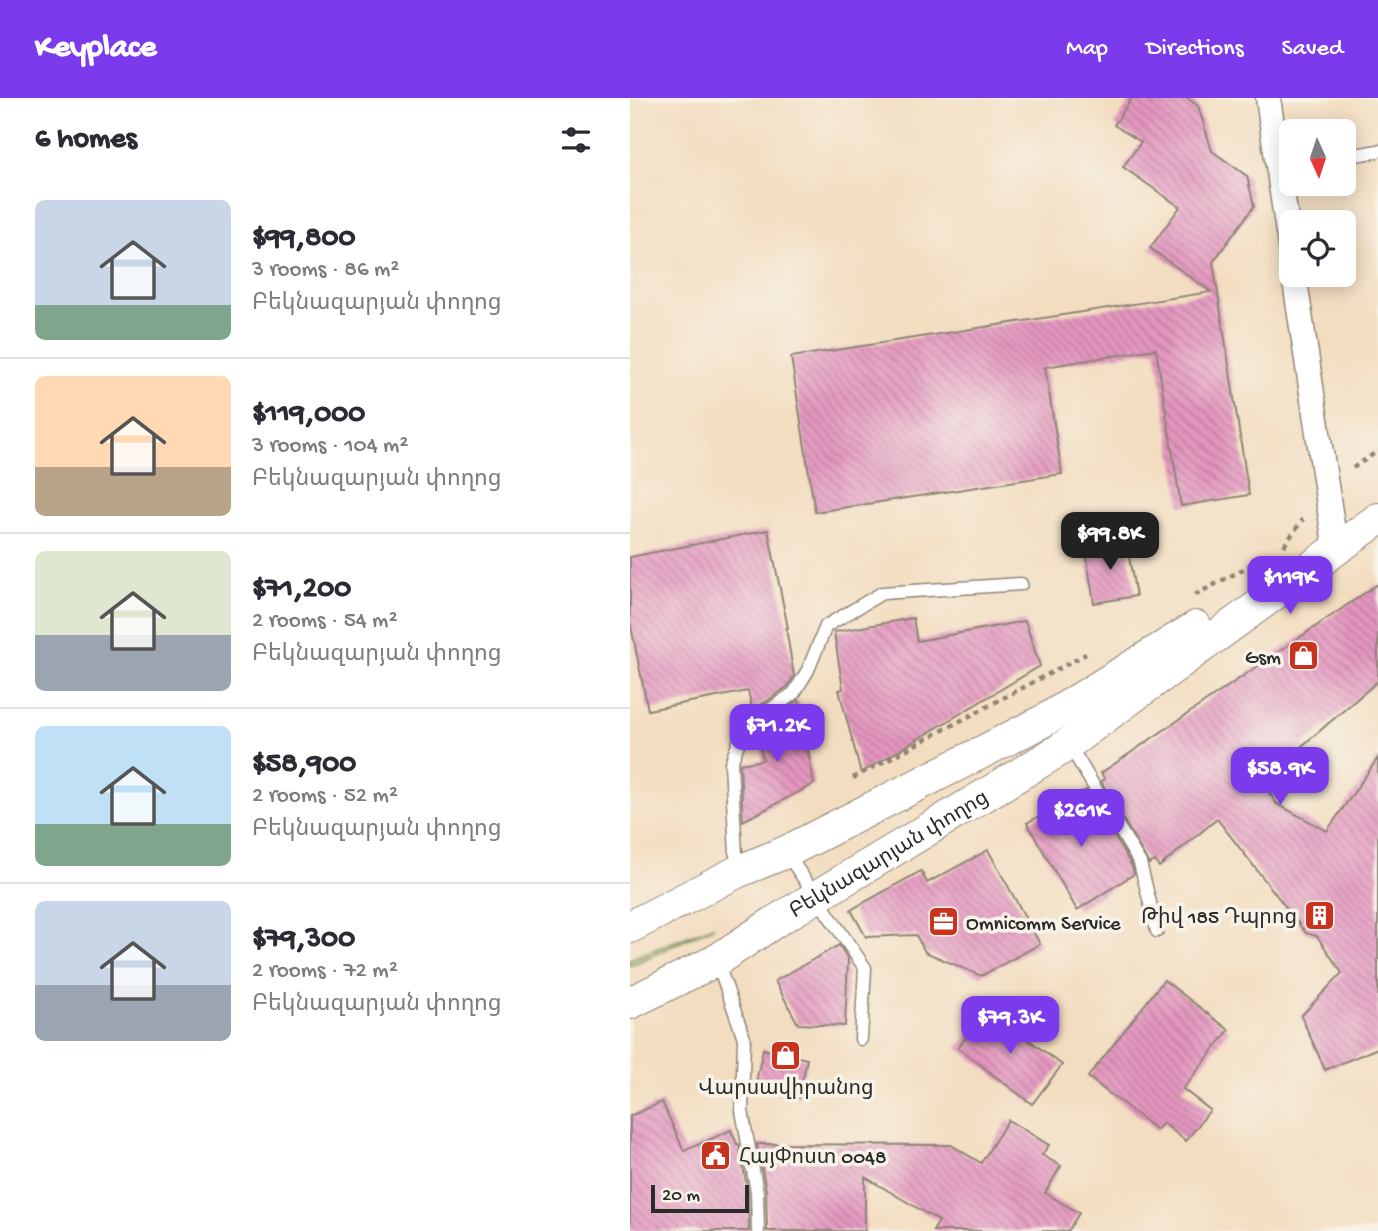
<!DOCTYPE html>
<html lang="en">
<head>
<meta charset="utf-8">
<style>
  :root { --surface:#fff; --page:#f2f2f3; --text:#2b2b33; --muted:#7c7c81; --line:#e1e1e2; --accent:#7c3aed }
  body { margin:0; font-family:"Gochi Hand","Noto Sans Armenian",sans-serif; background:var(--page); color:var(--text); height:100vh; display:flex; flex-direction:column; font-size:26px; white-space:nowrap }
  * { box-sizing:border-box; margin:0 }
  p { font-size:23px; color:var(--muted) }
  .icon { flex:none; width:38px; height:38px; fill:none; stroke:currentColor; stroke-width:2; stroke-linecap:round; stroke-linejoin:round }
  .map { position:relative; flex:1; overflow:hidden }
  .sheet { display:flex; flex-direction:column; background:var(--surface); width:630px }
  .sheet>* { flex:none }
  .needle { width:46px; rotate:177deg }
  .tools { position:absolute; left:649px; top:21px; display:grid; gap:14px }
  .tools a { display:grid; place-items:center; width:77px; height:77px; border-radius:10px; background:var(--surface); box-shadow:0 4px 18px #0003; font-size:35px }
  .scale { position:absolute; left:21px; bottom:18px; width:98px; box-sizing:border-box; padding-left:7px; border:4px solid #2b2b2b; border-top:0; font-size:19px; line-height:24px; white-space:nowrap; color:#2b2b2b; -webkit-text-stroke:5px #f7f3e8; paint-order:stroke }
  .price { position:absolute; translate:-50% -60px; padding:0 16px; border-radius:14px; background:var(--accent); color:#fff; font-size:23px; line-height:46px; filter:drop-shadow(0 2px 4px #0008) }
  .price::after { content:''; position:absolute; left:50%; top:42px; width:21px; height:16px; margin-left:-10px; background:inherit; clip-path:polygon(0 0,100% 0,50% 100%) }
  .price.current { background:#222; color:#fff }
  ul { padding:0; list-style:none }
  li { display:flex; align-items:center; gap:21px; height:175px; padding:0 35px }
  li+li { border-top:2px solid var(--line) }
  li span { display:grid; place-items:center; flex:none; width:196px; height:140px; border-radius:10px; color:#555 }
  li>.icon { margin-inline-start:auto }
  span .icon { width:84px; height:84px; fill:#fffc; stroke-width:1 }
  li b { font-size:30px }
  h2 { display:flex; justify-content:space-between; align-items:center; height:84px; padding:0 35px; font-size:30px }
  header { display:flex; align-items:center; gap:42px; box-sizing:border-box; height:98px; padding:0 35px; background:var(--accent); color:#fff }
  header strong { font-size:33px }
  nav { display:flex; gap:38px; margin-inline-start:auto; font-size:24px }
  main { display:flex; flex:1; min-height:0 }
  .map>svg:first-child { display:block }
</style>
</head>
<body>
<header>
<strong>Keyplace</strong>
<nav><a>Map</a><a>Directions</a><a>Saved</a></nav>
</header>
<main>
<section class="sheet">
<h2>6 homes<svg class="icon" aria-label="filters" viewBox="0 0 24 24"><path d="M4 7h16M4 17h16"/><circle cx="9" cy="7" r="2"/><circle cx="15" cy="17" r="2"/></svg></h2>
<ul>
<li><span style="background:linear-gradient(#c9d6e8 75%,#7fa58c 0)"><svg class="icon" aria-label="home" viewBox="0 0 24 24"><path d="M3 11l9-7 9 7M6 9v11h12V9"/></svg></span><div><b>$99,800</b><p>3 rooms · 86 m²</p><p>Բեկնազարյան փողոց</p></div></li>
<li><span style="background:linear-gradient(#ffd9b3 65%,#b9a48a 0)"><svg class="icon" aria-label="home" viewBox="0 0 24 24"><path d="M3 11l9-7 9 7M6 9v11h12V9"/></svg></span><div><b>$119,000</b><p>3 rooms · 104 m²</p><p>Բեկնազարյան փողոց</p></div></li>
<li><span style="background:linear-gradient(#dfe7d0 60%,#9aa5b1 0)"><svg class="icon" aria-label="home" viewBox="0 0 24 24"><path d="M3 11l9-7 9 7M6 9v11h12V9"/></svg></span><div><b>$71,200</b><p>2 rooms · 54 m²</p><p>Բեկնազարյան փողոց</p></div></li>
<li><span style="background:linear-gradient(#bfe0f5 70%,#7fa58c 0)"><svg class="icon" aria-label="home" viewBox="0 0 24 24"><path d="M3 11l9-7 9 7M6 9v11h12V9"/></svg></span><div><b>$58,900</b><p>2 rooms · 52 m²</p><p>Բեկնազարյան փողոց</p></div></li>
<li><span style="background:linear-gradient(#c9d6e8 60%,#9aa5b1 0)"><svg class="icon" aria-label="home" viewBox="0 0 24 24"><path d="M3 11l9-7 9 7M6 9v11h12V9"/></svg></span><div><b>$79,300</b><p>2 rooms · 72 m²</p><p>Բեկնազարյան փողոց</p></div></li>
</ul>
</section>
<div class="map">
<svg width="748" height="1133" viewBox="0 0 748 1133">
  <defs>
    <pattern id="building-back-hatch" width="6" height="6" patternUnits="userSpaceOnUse" patternTransform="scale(1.75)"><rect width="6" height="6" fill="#e496bf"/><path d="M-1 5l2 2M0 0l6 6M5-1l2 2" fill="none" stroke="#b97b9b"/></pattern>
  </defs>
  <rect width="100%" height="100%" fill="#f7f3e8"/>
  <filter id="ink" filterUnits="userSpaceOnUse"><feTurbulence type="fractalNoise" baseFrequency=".0143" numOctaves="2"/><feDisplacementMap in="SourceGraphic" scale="14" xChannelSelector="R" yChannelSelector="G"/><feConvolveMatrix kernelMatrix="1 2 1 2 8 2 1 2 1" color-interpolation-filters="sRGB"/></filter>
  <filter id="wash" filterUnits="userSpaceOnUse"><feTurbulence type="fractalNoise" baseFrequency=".00686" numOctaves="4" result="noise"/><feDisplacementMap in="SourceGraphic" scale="28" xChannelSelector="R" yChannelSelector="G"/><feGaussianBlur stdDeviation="1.57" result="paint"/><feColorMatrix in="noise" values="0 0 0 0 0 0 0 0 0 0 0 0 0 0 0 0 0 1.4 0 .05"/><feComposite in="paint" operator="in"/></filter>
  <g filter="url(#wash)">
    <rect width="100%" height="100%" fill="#f3ddc0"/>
    <path fill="#abc76e" stroke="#6b794c" stroke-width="2" d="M84 828 0 868V861Z"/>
    <g id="blocks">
      <g fill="url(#building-back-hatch)">
        <path d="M502 0H557L568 8 582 53 617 78 624 108 583 164 619 397 551 408 526 251 415 269 432 376 185 414 161 259 581 194 520 150 550 109 493 69 511 44 484 27Z"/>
        <path d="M138 432 158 530H156L164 578 157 589 136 604 122 610 118 593 18 612 0 523V459Z"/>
        <path d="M496 442 506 498 464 505 455 449Z"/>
        <path d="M748 486V583L631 683 647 706 697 733 748 660V950L695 972 671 918 712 875 687 838 676 835 587 721 529 769 525 763 519 766 471 683 475 681 471 675Z"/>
        <path d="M283 520 287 543 395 523 410 568 231 675 209 592 213 591 204 534Z"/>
        <path d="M169 602 184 686 113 723 110 666 133 662 126 628 145 619Z"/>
        <path d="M456 692 502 768 504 776 447 812 397 725Z"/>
        <path d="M358 752 410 846 351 878 295 854 286 837 236 839 221 812 291 773 297 785Z"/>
        <path d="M209 847 218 861 215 928 168 926 145 883Z"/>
        <path d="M534 882 599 932 553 991 580 1012 556 1043 533 1025 527 1032 458 979Z"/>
        <path d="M358 911 432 967 402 1006 328 950Z"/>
        <path d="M133 951 177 961 169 999 125 989Z"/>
        <path d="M32 1004 54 1053 101 1032 107 1046H109L118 1095 119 1133H0V1018Z"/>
        <path d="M378 1022 419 1047 412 1057 431 1068 415 1095 449 1115 438 1133H303L309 1123 235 1079V1133H137L136 1092 127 1046 321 1047 351 1065Z"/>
      </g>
    </g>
  </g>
  <g filter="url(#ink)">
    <use href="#blocks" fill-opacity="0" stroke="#8f8476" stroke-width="2"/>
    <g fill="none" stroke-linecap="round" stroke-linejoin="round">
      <defs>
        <g id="service">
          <path d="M714 59 748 53"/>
          <path d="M438 645 510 765 527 833"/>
          <path d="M157 756 235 870 231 941"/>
          <path d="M107 774 101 665 117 622 140 612 164 595 178 572 196 528 252 495 391 486"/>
          <path d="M87 863 114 940 112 1013 127 1094 128 1133"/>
        </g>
        <g id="minor">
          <path d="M638 0 662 161"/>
          <path d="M664 177 706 453"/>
        </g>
        <g id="tertiary">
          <path d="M0 829 107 774 156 754 415 622 566 529"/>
          <path id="s1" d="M0 905 87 862 146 823 428 653 748 421"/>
        </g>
      </defs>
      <use href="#service" stroke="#8f8476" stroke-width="15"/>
      <use href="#minor" stroke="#8f8476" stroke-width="27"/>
      <use href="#tertiary" stroke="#8f8476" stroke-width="34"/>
      <g stroke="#8f8476" stroke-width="4.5" stroke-dasharray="5 5" stroke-linecap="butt">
        <path d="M723 370 748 353"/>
        <path d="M654 448 673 421"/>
        <path d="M565 497 638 458"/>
        <path d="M223 680 456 556"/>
      </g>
      <use href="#service" stroke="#fff" stroke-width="12"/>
      <use href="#minor" stroke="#fff" stroke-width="24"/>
      <use href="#tertiary" stroke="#fff" stroke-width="32"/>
    </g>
  </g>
  <defs>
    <symbol id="shop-square" viewBox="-11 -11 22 22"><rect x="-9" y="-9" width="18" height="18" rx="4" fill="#c8321e" stroke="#f7f3e8"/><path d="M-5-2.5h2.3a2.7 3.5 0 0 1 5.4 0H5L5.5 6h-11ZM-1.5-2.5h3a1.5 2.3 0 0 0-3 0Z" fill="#fff"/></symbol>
    <symbol id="building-square" viewBox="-11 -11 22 22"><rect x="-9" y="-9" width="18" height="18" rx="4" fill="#c8321e" stroke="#f7f3e8"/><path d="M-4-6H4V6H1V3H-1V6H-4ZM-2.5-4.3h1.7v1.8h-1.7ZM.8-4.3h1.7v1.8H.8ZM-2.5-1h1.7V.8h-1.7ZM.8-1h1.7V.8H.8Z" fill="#fff"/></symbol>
    <symbol id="office-square" viewBox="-11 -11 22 22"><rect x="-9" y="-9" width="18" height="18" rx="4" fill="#c8321e" stroke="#f7f3e8"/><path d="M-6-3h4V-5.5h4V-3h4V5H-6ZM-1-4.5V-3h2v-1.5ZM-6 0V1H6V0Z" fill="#fff"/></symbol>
    <symbol id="civic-square" viewBox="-11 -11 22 22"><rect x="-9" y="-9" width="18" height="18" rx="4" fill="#c8321e" stroke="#f7f3e8"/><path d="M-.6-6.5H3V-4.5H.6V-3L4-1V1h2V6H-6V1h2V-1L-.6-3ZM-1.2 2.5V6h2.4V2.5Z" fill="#fff"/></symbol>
  </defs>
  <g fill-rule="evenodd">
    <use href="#shop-square" x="656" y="540" width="35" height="35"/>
    <use href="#building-square" x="672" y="800" width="35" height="35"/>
    <use href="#office-square" x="296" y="806" width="35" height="35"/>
    <use href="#shop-square" x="138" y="940" width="35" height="35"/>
    <use href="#civic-square" x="68" y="1040" width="35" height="35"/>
  </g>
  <g text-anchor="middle" stroke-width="7" stroke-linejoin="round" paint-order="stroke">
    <g font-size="21" fill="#2b2b2b" stroke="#f7f3e8" text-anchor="end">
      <text x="651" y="565">Gsm</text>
      <text x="667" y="825">Թիվ 185 Դպրոց</text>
      <text x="336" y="831" text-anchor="start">Omnicomm Service</text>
      <text x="156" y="996" text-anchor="middle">Վարսավիրանոց</text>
      <text x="109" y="1065" text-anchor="start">ՀայՓոստ 0048</text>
    </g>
    <g font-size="21" fill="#2b2b2b" stroke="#f7f3e8">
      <text dy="7" stroke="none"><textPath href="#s1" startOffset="299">Բեկնազարյան փողոց</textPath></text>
    </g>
  </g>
</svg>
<div class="tools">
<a><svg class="needle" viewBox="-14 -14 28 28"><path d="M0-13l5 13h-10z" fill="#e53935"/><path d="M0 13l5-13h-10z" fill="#7c7c81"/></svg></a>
<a><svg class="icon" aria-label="locate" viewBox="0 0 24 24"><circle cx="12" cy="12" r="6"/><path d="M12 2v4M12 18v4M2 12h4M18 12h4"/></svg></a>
</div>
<div class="scale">20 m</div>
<b class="price current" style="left:480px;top:474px">$99.8K</b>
<b class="price" style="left:660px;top:518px">$119K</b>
<b class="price" style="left:147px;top:666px">$71.2K</b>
<b class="price" style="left:650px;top:709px">$58.9K</b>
<b class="price" style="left:451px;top:751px">$261K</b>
<b class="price" style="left:380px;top:958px">$79.3K</b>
</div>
</main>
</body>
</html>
